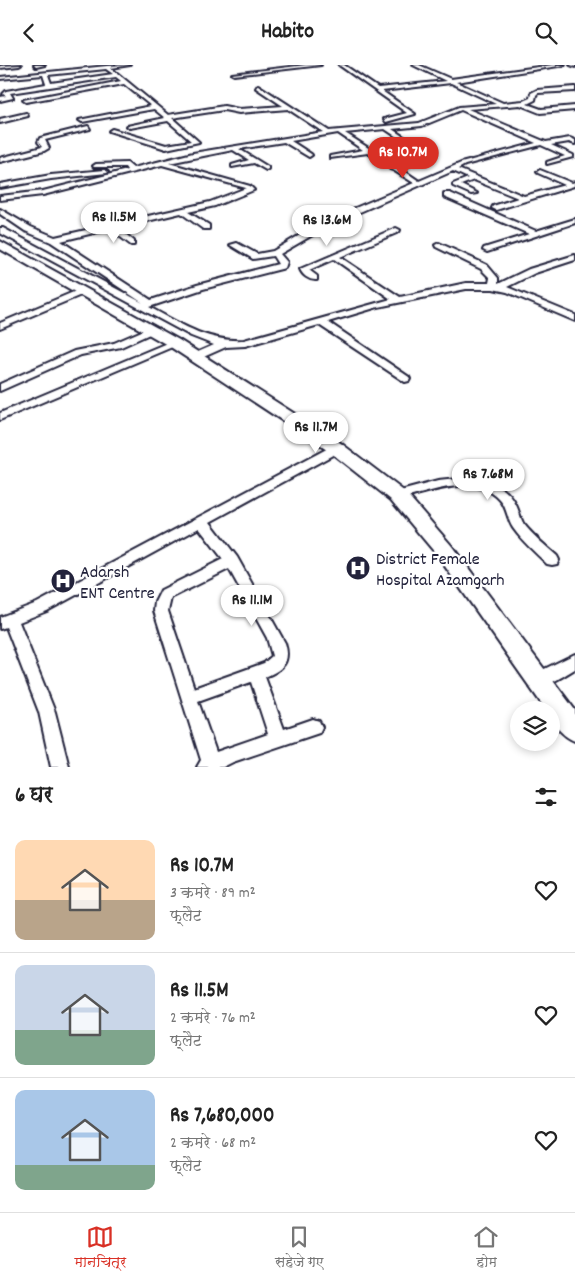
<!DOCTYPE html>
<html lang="hi">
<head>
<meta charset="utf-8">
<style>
  :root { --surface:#fff; --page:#f6f6f6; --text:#222; --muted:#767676; --line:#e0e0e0; --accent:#d93025 }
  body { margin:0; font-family:Dekko,"Playpen Sans Deva",sans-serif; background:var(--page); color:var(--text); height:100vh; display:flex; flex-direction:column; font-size:19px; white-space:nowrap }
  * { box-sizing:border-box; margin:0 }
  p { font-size:16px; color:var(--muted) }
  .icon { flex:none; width:28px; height:28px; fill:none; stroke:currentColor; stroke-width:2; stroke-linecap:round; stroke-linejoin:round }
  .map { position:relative; height:702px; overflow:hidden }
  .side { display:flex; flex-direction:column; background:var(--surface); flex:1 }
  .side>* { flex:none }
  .buttons { position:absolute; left:510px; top:636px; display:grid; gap:10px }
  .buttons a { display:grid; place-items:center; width:50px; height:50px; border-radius:50%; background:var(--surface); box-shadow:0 2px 8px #0003; font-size:25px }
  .price { position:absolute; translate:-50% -42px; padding:0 11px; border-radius:18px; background:#fff; color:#222; font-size:16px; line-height:32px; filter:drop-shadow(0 1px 2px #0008) }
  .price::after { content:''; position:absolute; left:50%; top:30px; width:15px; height:11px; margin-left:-8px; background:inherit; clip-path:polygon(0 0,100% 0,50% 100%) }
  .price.selected { background:var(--accent); color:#fff }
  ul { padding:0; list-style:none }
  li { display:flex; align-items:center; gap:15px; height:125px; padding:0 15px }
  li+li { border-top:1px solid var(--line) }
  li span { display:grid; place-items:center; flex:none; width:140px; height:100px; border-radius:10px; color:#555 }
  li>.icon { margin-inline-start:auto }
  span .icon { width:60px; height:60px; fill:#fffc; stroke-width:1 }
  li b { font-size:21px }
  h2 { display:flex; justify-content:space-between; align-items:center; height:60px; padding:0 15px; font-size:21px }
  header { display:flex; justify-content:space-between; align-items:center; height:65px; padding:0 15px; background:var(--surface); font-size:22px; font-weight:700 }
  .tab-bar { display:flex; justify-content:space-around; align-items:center; height:70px; border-top:1px solid var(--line); background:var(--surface); font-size:14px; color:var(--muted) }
  .tab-bar a { display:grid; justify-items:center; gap:2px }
  .tab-bar .selected { color:var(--accent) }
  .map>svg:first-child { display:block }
</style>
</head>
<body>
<header><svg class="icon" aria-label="back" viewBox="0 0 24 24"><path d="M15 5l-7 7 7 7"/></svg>Habito<svg class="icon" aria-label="search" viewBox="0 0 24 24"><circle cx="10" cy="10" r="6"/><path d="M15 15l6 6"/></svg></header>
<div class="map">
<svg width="575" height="702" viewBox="0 0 575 702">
  <rect width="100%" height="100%" fill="#fff"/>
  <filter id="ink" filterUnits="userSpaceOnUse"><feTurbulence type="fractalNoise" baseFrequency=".02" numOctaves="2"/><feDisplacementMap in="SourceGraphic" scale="10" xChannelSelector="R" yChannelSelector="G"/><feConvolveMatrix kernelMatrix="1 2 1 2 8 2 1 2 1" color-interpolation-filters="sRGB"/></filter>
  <g filter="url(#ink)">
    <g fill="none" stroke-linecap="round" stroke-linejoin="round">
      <defs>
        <g id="street">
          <path d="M21 0 19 1 0 3V1Z"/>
          <path d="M34 0H45L36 2Z"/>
          <path d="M130 0 111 3 168 50 224 41 239 44 283 41 256 23 258 20 329 66 419 58 459 42 496 39 451 18 382 26 415 49 386 57 384 54 407 48 339 0H344L378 23 446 16 413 0H419L451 14 553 0H565L456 17 503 38 523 36 530 33 531 28 537 25 575 22V26L538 28 536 30 535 35 527 39 541 44 575 41V45L540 48 520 40 468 44 546 77 570 73 575 75V79L569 77 551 80 573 90V92L547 99V97L565 91 541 80 465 100 458 104 524 131 565 120 538 108 537 107 540 105 572 118 575 117 574 121 496 145 492 143 493 141 518 133 474 115 461 120 477 128 471 129 453 121V119L468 113 453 106 328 161 280 189 287 197 285 203 203 224 149 242C181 259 207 277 244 275L391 234 334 194 309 205 317 211V215C310 216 302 210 300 204L396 163 400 165 399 167 340 192 400 232 466 218H489L490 213 481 204 436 182 435 180 439 178 487 200 498 213V219L529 204 575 190V195L535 208 507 222 575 250V256L507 227 493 224H466L378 242 328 257 409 312 410 314 409 316 405 317 319 260 245 281 226 282 199 294H191L190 292 191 290 214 280 191 271 0 168V163H3L143 238 51 177 25 166 0 149V144L31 162 55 172 210 137 246 123 162 100 43 130 0 135V131L43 126 127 105 125 102H94L93 101 96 99 127 98 133 103 193 88 323 67 288 44 239 48 224 45 172 53 199 77 166 84 109 66 112 64 166 80 191 76 168 56 130 63 127 61 165 53 154 44 82 57 79 55 151 41 124 19 26 37 23 35 121 16 116 12 10 28 13 33 0 36V32L6 31 3 29 6 26 46 19 43 10 0 14V12L107 1ZM106 4 113 9 51 18 48 10ZM461 45 536 78 461 98 419 116 400 103 426 96 417 86 419 82 392 64 422 61ZM385 64 400 74 386 77V79L404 77 413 83 411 86 419 95 395 100 345 68ZM338 68 363 85 330 91V93L368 88 389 102 390 104 393 105 414 118 322 157 273 186 257 189 237 178 230 180 253 194 273 191 278 199 197 220 151 235 61 176 110 164 131 180H134V176L118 163 181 148 203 164H209V160L188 147 215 141 254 125 250 121 169 98 233 85 249 95 232 100V102L254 98 266 105 268 104V102L239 84 284 77 309 92 312 90 311 89 291 76Z"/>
          <path d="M306 0H321L234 10 232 9Z"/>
          <path d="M570 0H575V2Z"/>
          <path d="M26 48 28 51 0 58V54Z"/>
          <path d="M88 61 90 64 45 75 49 83 44 86 0 97V93L42 82 38 77 40 73Z"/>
          <path d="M105 105 108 107 107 108 51 114 0 123V119L51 110Z"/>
          <path d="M444 128H450L536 166 575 154V158L487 187 483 185 484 183 529 169 444 132Z"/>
          <path d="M83 223 87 226 86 228 0 264V258Z"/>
          <path d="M151 262 154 263 156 265 154 267 121 282 81 290 0 326V319L74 286 114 278Z"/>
          <path d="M174 275 177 276 179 278 177 280 0 355V348Z"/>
          <path d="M336 379 342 383 340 386 210 457 237 492 285 578C291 597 283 605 265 612L284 664 313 654 319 656 322 662 319 668 233 697 223 702H197L201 695 154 546 155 537 161 525 223 494 199 463 47 546 19 557 55 647 69 702H51L39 647 6 562 0 564V552L37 538ZM229 504 267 573 272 591 264 598 194 623 168 546 171 533ZM251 617 268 669 216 687 198 636Z"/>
          <path d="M467 413C487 415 507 420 516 440 519 446 520 452 523 458 533 471 546 481 557 491L559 495 557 499 552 500 547 499C535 487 522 476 513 463 507 454 507 442 500 435 475 407 428 428 398 435L393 434 392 431 393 428 438 416Z"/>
          <path d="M575 589V604C564 610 545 625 532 620L530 615 532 610Z"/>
        </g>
        <path id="secondary" d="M0 176 179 275 342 379 405 427 451 480 575 645V676C563 672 551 658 551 645H546L437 490 391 435 330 387 169 281 0 184Z"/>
      </defs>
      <use href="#street" stroke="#22223b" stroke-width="4"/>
      <use href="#secondary" stroke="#22223b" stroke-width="4"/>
      <use href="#street" fill="#fff" fill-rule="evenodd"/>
      <use href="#secondary" fill="#fff" fill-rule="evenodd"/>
    </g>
  </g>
  <defs>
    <symbol id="hospital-disc" viewBox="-11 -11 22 22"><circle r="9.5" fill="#22223b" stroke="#fff"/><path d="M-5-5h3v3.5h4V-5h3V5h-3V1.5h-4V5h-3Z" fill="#fff"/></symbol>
  </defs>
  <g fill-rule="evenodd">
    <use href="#hospital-disc" x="344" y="489" width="28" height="28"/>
    <use href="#hospital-disc" x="49" y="502" width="28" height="28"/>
  </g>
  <g text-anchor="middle" stroke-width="4.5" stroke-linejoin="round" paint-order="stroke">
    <g font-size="18" fill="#22223b" stroke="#fff" text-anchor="start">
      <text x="376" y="499">District Female<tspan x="376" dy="21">Hospital Azamgarh</tspan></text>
      <text x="80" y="512">Adarsh<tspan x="80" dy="21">ENT Centre</tspan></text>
    </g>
  </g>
</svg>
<div class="buttons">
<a><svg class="icon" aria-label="layers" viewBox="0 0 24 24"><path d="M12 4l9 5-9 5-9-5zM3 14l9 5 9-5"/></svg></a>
</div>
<b class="price selected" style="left:403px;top:114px">Rs 10.7M</b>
<b class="price" style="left:114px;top:179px">Rs 11.5M</b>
<b class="price" style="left:327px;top:182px">Rs 13.6M</b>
<b class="price" style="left:316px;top:389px">Rs 11.7M</b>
<b class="price" style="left:488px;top:436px">Rs 7.68M</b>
<b class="price" style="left:252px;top:562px">Rs 11.1M</b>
</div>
<section class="side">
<h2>6 घर<svg class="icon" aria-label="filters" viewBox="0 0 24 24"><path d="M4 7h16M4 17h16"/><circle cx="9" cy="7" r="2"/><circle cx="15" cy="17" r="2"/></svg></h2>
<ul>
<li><span style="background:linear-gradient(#ffd9b3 60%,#b9a48a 0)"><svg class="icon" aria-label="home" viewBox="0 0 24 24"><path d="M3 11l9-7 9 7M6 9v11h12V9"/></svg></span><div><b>Rs 10.7M</b><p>3 कमरे · 89 m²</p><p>फ़्लैट</p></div><svg class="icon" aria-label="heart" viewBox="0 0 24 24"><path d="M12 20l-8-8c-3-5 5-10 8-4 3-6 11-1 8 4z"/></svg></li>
<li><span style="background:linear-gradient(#c9d6e8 65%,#7fa58c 0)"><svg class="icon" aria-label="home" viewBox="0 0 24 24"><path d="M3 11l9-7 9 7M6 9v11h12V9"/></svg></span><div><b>Rs 11.5M</b><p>2 कमरे · 76 m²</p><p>फ़्लैट</p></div><svg class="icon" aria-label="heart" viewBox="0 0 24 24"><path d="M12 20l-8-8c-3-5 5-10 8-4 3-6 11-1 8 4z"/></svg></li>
<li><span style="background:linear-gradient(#a9c7e8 75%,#7fa58c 0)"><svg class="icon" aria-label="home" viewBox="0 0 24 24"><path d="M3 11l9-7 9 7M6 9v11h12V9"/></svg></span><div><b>Rs 7,680,000</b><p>2 कमरे · 68 m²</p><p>फ़्लैट</p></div><svg class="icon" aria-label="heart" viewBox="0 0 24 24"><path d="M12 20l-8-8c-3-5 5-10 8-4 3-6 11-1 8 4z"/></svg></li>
</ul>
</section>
<nav class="tab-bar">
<a class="selected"><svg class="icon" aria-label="map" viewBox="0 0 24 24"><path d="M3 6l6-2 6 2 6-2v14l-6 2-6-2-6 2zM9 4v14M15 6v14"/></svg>मानचित्र</a>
<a><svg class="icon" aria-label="saved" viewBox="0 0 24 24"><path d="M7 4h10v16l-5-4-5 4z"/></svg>सहेजे गए</a>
<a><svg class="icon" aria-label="home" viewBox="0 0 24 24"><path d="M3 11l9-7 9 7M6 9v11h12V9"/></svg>होम</a>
</nav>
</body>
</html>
